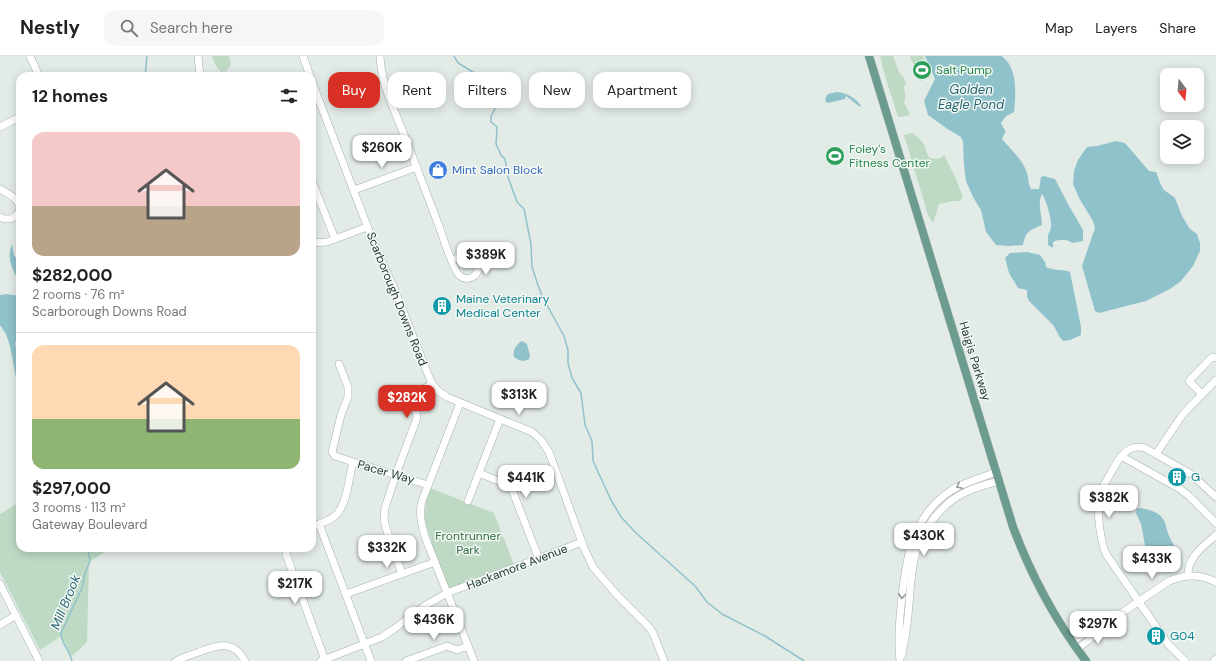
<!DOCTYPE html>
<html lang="en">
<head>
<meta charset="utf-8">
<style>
  :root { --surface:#fff; --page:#f6f6f6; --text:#222; --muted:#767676; --line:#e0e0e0; --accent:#d93025 }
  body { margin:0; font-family:"DM Sans",sans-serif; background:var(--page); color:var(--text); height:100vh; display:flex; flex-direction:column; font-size:15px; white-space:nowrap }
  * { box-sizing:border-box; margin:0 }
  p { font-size:13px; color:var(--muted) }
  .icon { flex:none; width:22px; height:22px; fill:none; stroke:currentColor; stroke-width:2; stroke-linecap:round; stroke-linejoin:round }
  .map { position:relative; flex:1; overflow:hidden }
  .sheet { position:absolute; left:16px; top:16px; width:300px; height:480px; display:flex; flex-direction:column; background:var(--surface); border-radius:12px; box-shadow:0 2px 10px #0003 }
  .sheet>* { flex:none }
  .hud { position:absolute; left:328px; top:16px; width:380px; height:36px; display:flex; gap:8px }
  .needle { width:26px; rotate:164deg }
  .controls { position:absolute; left:1160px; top:12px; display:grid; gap:8px }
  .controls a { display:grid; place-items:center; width:44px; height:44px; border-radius:8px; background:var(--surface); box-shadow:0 2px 10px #0003; font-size:20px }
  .price { position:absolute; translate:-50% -34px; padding:0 9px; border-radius:8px; background:#fff; color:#222; font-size:13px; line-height:26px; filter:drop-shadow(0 1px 2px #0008) }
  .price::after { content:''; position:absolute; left:50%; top:24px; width:12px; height:9px; margin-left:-6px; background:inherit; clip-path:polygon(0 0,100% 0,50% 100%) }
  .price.selected { background:var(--accent); color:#fff }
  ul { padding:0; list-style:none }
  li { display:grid; align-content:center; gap:8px; height:212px; padding:0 16px }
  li+li { border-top:1px solid var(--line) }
  li span { display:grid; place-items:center; height:124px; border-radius:12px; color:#555 }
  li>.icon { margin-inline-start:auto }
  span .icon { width:72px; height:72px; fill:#fffc; stroke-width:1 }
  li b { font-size:17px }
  h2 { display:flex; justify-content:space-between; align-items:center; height:48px; padding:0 16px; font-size:17px }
  .pill { padding:0 14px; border-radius:12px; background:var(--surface); box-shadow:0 2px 10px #0003; font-size:14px; line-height:36px }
  .pill.selected { background:var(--accent); color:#fff }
  header { display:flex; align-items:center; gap:24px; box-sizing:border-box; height:56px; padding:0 20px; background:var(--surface); border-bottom:1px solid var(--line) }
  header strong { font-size:19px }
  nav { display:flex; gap:22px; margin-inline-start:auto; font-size:14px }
  .search { width:280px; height:36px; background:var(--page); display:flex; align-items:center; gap:10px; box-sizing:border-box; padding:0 14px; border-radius:12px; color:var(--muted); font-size:15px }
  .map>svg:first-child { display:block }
</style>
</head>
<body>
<header>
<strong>Nestly</strong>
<div class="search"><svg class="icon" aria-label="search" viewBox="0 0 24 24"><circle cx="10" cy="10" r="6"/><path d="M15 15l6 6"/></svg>Search here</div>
<nav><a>Map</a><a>Layers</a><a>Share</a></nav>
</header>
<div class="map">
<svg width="1216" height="605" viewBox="0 0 1216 605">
  <rect width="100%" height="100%" fill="#e3ebe7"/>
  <g fill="#bedac5">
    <path d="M212 0H228C233 5 231 11 226 15L221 16 216 10Z"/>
    <path d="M880 0H893L899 16 904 22 906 28 904 30C904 37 907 41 904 47L910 58 908 60 898 61 885 20Z"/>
    <path d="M910 0H923L931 21 920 25Z"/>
    <path d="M912 77C917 81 922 84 925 90 927 95 926 98 930 102L939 103 944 99 956 123 963 141 960 145H953L939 148 933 167 928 159 904 79Z"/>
    <path d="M430 432 494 457 514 509 449 533 446 530 432 494C433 486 429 480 427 472 423 461 426 443 430 432Z"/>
    <path d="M20 446V492H111L89 506 87 586 72 600 61 580 40 594 0 516V458Z"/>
  </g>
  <g fill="#90c2cb">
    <path d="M925 0H1001C1018 10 1016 39 1014 56L1006 60 1001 67C1006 77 1007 73 1002 83 1011 94 1023 104 1027 117 1029 123 1028 128 1031 133H1039L1041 121 1044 120 1055 123 1068 148 1083 174V185L1072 187C1068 183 1059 183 1053 186V192L1048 189C1048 186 1048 182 1048 179 1049 176 1051 174 1051 170 1052 164 1046 143 1042 138 1037 148 1042 159 1042 169 1029 175 1026 175 1023 189L1009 190 996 189 986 176 981 154 973 141 966 125 964 110 963 86 961 81 949 74 928 59 924 45 935 23Z"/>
    <path d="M837 36C847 37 856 42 861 50L860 51 846 40 845 43 828 47 826 46 825 43 828 38Z"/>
    <path d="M1116 85 1125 87 1149 115 1156 116 1161 129 1164 134 1175 142 1182 160 1190 173 1197 178 1200 187V195L1193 210 1181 225 1170 233 1146 245 1099 257 1095 255 1082 210 1095 172 1093 165 1079 142 1073 128 1074 115 1078 104 1087 91 1097 90Z"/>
    <path d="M12 188 14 199 20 208V227C13 215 6 202 12 188Z"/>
    <path d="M1027 196 1040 199 1045 206 1046 211C1054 215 1062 213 1070 216L1081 271V279L1070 284 1063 285 1059 280 1054 270 1030 246 1027 241V234L1018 232 1009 217 1005 202 1010 197Z"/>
    <path d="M7 238 20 240V271L15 288 20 305V343L10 290 6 278 0 269V239Z"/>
    <path d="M522 285 527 288 530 300 529 303C524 306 519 305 514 301 512 295 516 288 522 285Z"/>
    <path d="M1140 452C1152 454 1163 457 1166 470 1167 474 1168 478 1170 482 1177 496 1181 495 1174 510L1162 515 1156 509 1154 502 1145 489 1141 468 1136 457 1137 453Z"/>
  </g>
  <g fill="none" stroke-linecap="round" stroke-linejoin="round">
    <g stroke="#90c2cb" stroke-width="1.5">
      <path d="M454 0 458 7 478 19 484 27 486 37 495 53 491 60V66L497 71 496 88 501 99 505 103 508 121 517 146 524 153 531 188 532 211 538 229 542 240 564 280 568 294V307L572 322 581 337 585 369 592 385 593 405 611 444 621 461 636 477 695 530 707 546 722 558 765 580 804 605"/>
      <path d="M145 20 147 0"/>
      <path d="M72 605C70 594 61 588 61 577L82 532 85 517 90 505 88 492"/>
    </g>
    <defs>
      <g id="minor">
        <path d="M30 0 39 20"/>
        <path d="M198 0 200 20"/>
        <path d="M303 0 310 20"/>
        <path d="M380 0C381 27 393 51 403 76 415 107 427 139 439 170 442 179 454 216 460 220 470 227 479 218 479 209 474 195 462 200 452 204"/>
        <path d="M312 26 376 193 394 232 431 326 438 335 447 341 532 376 541 384 549 396 584 492 593 511 617 539 648 570 653 577 664 605"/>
        <path d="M0 71 20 61"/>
        <path d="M312 125 335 183"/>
        <path d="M0 133C5 136 12 139 16 144 26 155 13 168 0 161"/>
        <path d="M354 134 417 111"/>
        <path d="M312 187 327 186 367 171"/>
        <path d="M339 308 348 331V341L341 359 332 396 335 400 353 406"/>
        <path d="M1202 338 1189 325 1210 303 1213 301 1216 302"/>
        <path d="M460 347 422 445C418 459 422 473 427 486L474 605"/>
        <path d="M1156 398 1183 358 1216 324"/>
        <path d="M1121 400 1180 433 1189 440 1216 467"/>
        <path d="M479 417 506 428 511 431 539 503"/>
        <path d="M468 445 500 363"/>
        <path d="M319 468 371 605"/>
        <path d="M312 470C320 468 329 465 335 460 347 450 349 421 353 406L428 429"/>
        <path d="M287 492 286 498 290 509 325 604"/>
        <path d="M402 518 386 472 384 463 385 452 396 418 417 362C417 356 414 351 413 346 412 337 427 331 432 328"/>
        <path d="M1188 520C1187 501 1204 490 1216 479"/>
        <path d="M0 528 39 605"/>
        <path d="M346 538 435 506"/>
        <path d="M0 569 16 559"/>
        <path d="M1072 586 1094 572 1098 573"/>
        <path d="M1077 593 1098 577V573L1169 525C1185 518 1200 518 1216 526"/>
        <path d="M902 599C903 591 905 583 906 575 913 533 905 499 934 462 942 452 953 442 964 437 975 431 987 428 999 425"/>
        <path d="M176 605C183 601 191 599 199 596 218 589 233 583 245 605"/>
        <path d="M321 605 382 581 394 573 426 549 447 537 582 486"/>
        <path d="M406 605 447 590 457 594 468 590"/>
        <path d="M900 605C898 587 899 569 901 550 905 509 910 465 946 438 960 427 979 423 996 416"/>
        <path d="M1185 605 1168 588 1106 498C1100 484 1097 457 1099 442 1099 435 1104 428 1108 422 1116 408 1125 386 1145 392L1191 418 1216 441"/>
        <path d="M1214 605 1216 603"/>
      </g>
      <path id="major" d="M869 0 1013 471C1031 519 1055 564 1086 605"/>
    </defs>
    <use href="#minor" stroke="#a6b2ae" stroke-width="8"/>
    <use href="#major" stroke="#c2c8c6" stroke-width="9"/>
    <use href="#minor" stroke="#fff" stroke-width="7"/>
    <use href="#major" stroke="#6c9c8f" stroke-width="8"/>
  </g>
  <defs><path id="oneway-chevron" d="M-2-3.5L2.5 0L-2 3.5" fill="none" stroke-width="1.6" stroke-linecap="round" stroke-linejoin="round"/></defs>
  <g stroke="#929c9a">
    <use href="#oneway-chevron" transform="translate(959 430) rotate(155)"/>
    <use href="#oneway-chevron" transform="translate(902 540) rotate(95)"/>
  </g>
  <defs>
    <symbol id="stadium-disc" viewBox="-11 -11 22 22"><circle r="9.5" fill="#2e9e5b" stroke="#f3f8f5"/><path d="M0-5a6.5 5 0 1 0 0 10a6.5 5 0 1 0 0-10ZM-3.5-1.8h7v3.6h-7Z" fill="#fff"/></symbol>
    <symbol id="shop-disc" viewBox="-11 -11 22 22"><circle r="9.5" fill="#3f7fe0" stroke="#f3f8f5"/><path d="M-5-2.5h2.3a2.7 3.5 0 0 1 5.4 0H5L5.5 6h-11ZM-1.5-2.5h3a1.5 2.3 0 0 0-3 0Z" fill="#fff"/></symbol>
    <symbol id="building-disc" viewBox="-11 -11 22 22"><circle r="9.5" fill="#0f9aa8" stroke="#f3f8f5"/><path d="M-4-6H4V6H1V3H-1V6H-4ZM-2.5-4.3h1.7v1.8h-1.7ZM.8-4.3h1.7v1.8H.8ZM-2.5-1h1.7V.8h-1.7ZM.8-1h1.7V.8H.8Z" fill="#fff"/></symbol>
  </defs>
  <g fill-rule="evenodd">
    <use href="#stadium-disc" x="911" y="3" width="22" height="22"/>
    <use href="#stadium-disc" x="824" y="89" width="22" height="22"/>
    <use href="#shop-disc" x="427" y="103" width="22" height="22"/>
    <use href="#building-disc" x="431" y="239" width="22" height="22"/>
    <use href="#building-disc" x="1166" y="410" width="22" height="22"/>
    <use href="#building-disc" x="1145" y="569" width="22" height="22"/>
  </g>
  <g text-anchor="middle" stroke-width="3" stroke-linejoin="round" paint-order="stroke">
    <g font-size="12" fill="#27864d" stroke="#f3f8f5" text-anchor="start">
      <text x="936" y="18">Salt Pump</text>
      <text x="849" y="97">Foley's<tspan x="849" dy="14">Fitness Center</tspan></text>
    </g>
    <g font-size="12" fill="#366cbe" stroke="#f3f8f5" text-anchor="start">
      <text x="452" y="118">Mint Salon Block</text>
    </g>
    <g font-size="12" fill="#243a34" stroke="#f3f8f5">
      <text transform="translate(397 243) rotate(68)" y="4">Scarborough Downs Road</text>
      <text transform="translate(975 305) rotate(73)" y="4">Haigis Parkway</text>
      <text transform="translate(386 416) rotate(16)" y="4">Pacer Way</text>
      <text transform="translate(517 511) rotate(-21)" y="4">Hackamore Avenue</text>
    </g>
    <g font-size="12" fill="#0d838f" stroke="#f3f8f5" text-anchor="start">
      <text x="456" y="247">Maine Veterinary<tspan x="456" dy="14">Medical Center</tspan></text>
      <text x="1191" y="425">G</text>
      <text x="1170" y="584">G04</text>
    </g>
    <g font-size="12" fill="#336d48" stroke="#f3f8f5">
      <text x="468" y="484">Frontrunner<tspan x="468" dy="14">Park</tspan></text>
    </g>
    <g font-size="13" font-style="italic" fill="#246570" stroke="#f3f8f5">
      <text x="971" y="38">Golden<tspan x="971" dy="15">Eagle Pond</tspan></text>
      <text transform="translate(65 546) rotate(-68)" y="5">Mill Brook</text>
    </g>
  </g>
</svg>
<div class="controls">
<a><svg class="needle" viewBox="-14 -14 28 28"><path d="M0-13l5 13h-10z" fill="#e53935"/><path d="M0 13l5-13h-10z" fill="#767676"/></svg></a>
<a><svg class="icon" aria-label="layers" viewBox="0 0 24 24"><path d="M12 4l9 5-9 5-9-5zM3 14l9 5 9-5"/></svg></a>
</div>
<b class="price" style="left:382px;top:113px">$260K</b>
<b class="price" style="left:486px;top:220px">$389K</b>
<b class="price" style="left:519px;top:360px">$313K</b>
<b class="price selected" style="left:407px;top:363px">$282K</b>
<b class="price" style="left:526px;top:443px">$441K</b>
<b class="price" style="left:1109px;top:463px">$382K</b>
<b class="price" style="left:924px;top:501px">$430K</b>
<b class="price" style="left:387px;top:513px">$332K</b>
<b class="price" style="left:1152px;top:524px">$433K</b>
<b class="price" style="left:295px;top:549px">$217K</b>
<b class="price" style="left:434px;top:585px">$436K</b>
<b class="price" style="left:1098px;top:589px">$297K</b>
<div class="hud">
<a class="pill selected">Buy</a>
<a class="pill">Rent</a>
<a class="pill">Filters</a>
<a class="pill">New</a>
<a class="pill">Apartment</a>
</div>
<section class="sheet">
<h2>12 homes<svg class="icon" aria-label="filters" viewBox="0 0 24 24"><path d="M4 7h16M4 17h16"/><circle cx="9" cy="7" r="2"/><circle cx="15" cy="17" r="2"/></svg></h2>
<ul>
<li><span style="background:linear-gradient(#f6c9c9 60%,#b9a48a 0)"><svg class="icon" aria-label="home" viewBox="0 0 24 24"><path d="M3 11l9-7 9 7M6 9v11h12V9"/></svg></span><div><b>$282,000</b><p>2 rooms · 76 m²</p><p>Scarborough Downs Road</p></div></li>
<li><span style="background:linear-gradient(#ffd9b3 60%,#8fb573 0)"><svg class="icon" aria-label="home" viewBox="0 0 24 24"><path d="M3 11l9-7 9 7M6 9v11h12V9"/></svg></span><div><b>$297,000</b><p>3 rooms · 113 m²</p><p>Gateway Boulevard</p></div></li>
</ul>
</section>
</div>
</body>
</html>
